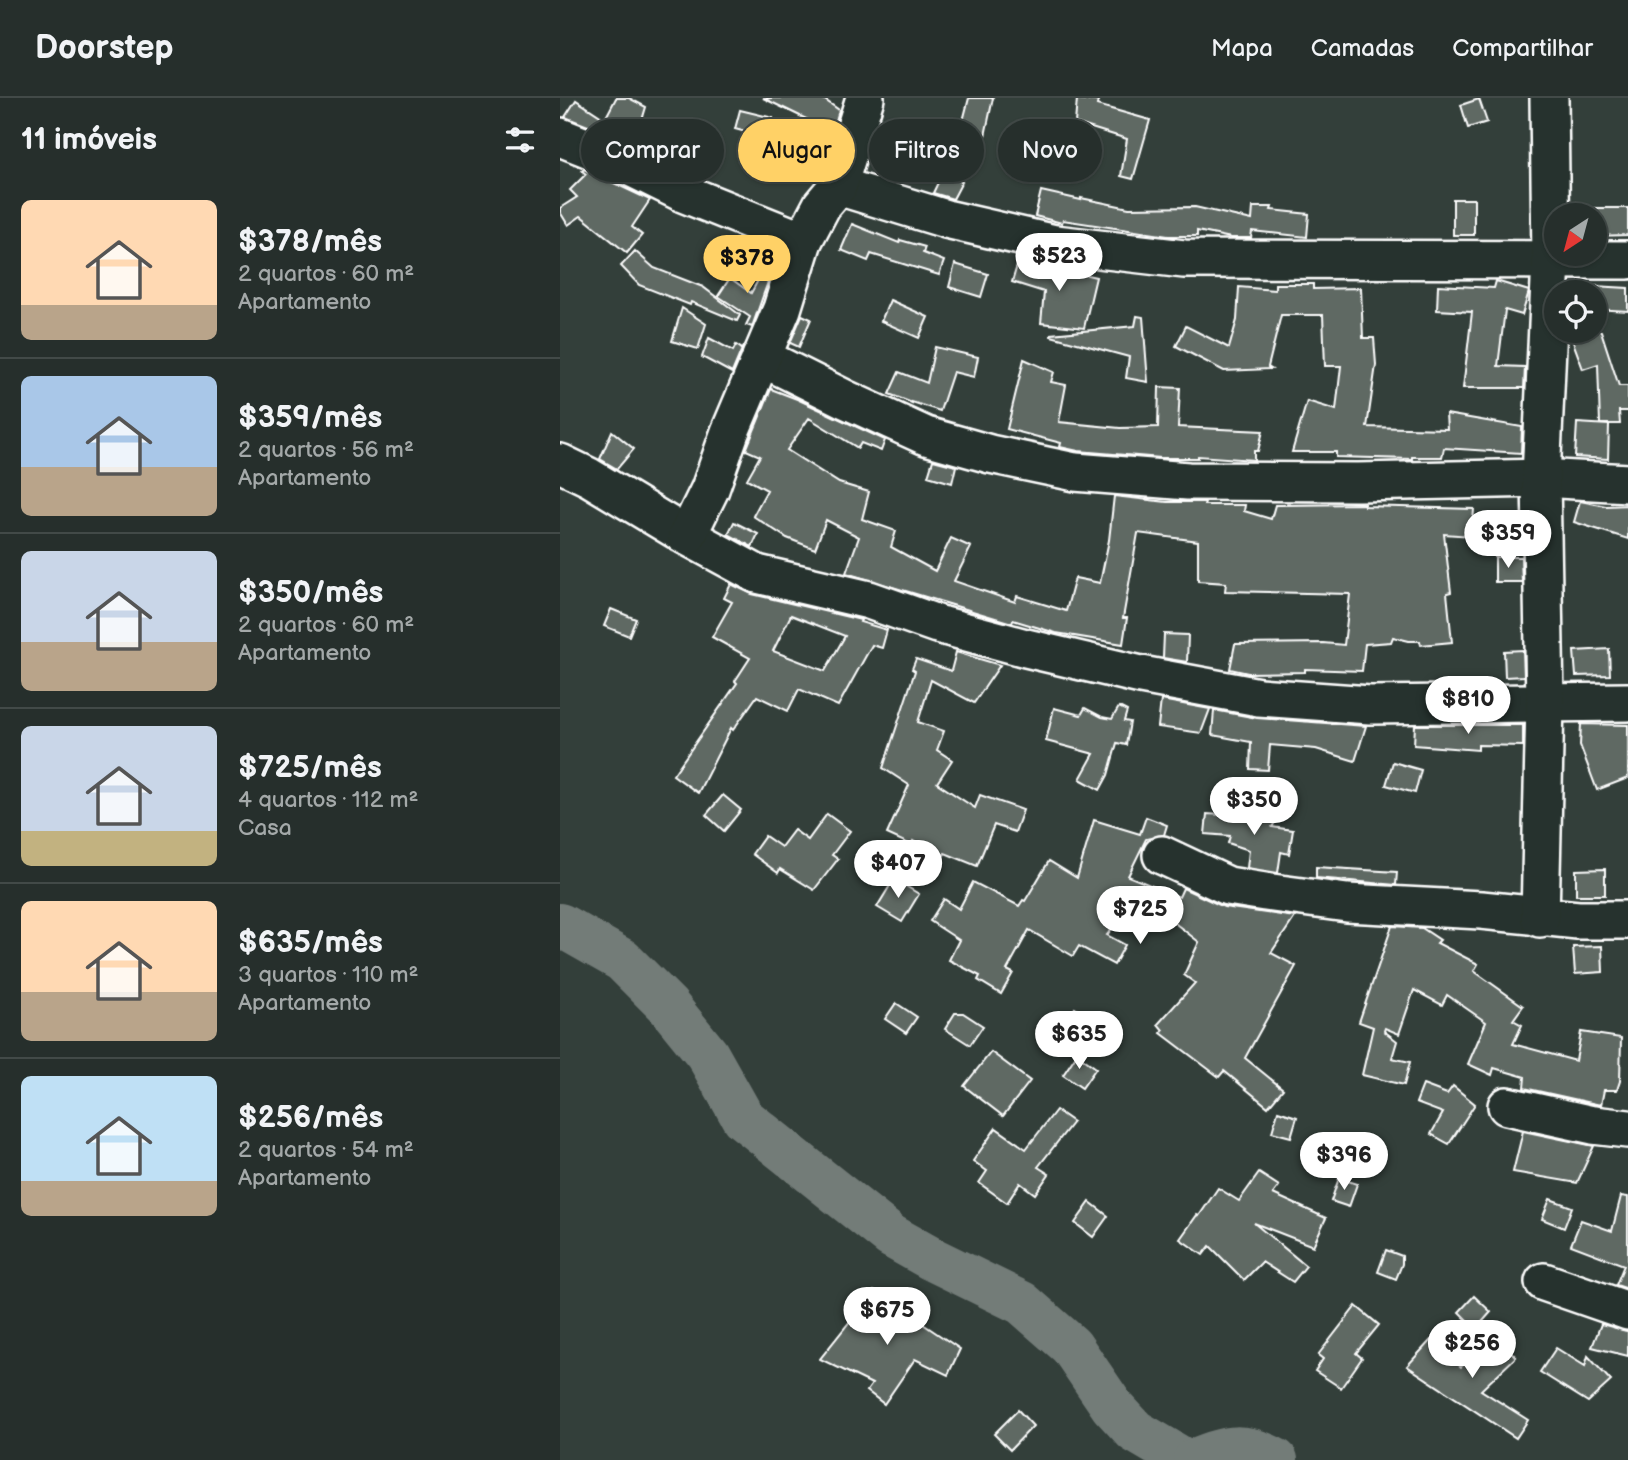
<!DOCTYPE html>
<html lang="pt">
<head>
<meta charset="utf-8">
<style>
  :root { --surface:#262f2c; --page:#323b38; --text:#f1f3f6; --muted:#a4a9a9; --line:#424a48; --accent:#ffd166 }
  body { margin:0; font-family:"Balsamiq Sans",sans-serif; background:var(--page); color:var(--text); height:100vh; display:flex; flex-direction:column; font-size:26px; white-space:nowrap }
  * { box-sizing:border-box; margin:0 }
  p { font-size:23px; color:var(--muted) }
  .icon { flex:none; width:38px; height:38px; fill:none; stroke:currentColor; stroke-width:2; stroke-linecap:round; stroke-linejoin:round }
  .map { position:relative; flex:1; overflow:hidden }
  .details { display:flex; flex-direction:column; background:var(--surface); width:560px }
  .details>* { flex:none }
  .hud { position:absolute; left:21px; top:21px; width:665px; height:63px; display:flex; gap:14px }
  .needle { width:46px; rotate:216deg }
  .controls { position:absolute; left:984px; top:105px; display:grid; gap:14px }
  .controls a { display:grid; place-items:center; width:63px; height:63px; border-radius:50%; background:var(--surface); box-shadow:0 2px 5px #0004,0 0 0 2px var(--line); font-size:35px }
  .price { position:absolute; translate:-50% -60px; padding:0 16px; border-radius:24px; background:#fff; color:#222; font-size:23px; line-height:46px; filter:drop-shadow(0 2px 4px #0008) }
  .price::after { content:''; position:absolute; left:50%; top:42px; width:21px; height:16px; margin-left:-10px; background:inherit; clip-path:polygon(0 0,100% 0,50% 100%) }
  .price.active { background:var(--accent); color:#111 }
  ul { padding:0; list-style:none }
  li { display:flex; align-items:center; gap:21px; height:175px; padding:0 21px }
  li+li { border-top:2px solid var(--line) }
  li span { display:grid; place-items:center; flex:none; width:196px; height:140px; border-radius:10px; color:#555 }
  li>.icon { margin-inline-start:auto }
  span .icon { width:84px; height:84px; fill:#fffc; stroke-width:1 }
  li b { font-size:30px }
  h2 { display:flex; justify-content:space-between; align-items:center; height:84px; padding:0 21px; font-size:30px }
  .pill { padding:0 24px; border-radius:32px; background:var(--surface); box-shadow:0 2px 5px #0004,0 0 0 2px var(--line); font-size:24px; line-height:63px }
  .pill.active { background:var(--accent); color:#111 }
  header { display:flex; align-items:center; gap:42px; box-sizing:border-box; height:98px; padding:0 35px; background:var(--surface); border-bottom:2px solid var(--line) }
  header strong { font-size:33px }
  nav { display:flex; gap:38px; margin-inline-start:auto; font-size:24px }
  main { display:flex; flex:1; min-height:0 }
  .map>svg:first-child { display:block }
</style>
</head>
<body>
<header>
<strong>Doorstep</strong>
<nav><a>Mapa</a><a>Camadas</a><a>Compartilhar</a></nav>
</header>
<main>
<section class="details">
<h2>11 imóveis<svg class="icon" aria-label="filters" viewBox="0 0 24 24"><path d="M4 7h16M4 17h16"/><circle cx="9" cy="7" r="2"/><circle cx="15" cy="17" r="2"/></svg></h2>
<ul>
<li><span style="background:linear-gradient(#ffd9b3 75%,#b9a48a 0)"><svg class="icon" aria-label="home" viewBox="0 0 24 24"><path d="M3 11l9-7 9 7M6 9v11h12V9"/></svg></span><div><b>$378/mês</b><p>2 quartos · 60 m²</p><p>Apartamento</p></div></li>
<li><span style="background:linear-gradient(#a9c7e8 65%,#b9a48a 0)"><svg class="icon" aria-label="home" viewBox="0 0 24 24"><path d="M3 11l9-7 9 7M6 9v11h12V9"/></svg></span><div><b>$359/mês</b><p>2 quartos · 56 m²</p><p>Apartamento</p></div></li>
<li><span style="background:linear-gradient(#c9d6e8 65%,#b9a48a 0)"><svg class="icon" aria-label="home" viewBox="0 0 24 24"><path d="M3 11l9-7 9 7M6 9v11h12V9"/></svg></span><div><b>$350/mês</b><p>2 quartos · 60 m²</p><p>Apartamento</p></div></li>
<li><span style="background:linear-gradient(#c9d6e8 75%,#c2b280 0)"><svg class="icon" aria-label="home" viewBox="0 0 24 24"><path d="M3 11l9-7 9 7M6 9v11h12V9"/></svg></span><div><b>$725/mês</b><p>4 quartos · 112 m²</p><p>Casa</p></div></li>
<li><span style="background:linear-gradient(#ffd9b3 65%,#b9a48a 0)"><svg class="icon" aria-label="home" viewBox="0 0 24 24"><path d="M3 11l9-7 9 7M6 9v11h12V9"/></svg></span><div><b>$635/mês</b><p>3 quartos · 110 m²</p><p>Apartamento</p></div></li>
<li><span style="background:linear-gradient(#bfe0f5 75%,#b9a48a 0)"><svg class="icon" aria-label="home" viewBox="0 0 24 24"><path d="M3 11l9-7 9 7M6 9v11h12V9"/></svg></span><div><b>$256/mês</b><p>2 quartos · 54 m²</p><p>Apartamento</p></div></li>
</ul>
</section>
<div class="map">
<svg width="1068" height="1362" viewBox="0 0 1068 1362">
  <rect width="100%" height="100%" fill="#333f3a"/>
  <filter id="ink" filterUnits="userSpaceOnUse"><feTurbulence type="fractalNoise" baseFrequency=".0143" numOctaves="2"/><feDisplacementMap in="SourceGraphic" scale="14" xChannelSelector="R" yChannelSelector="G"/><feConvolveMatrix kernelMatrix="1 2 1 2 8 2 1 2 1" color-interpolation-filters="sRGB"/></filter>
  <g filter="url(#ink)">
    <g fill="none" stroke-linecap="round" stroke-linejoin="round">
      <g stroke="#737b78" stroke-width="44">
        <path d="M0 827 62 862 108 908 147 956 183 1020 331 1138 372 1161 462 1205 511 1248 552 1308 575 1333 624 1362"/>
        <path d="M635 1362C667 1348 685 1345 716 1362"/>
      </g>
    </g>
    <g fill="#5f6964" stroke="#fff" stroke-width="2" fill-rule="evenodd">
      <path d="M56 0H69L86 9 80 29 116 43 104 62 56 39 5 19 16 2 45 21Z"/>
      <path d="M203 0H262L279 12 273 34Z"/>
      <path d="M409 0H433L422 52 391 45 396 21 403 23Z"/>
      <path d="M517 1 538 3 537 7 590 22 573 81 561 78 567 41 515 25Z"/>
      <path d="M919 1 927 24 908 30 901 7Z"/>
      <path d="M180 12 213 20 208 40 175 31Z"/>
      <path d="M485 31 516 40 510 62 479 53Z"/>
      <path d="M264 55 266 56 257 80 250 76Z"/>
      <path d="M24 71 90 102 72 129 82 137 67 155 21 118 8 127 0 114V110L17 99 10 92 26 76 22 73Z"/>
      <path d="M383 74 402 84 393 101 373 95Z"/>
      <path d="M481 93 521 102V100L569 110 635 109 692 122 693 109H712L711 112 749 116 747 139 692 133 691 140H671L637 133V138H608L503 122 502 125 475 118Z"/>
      <rect x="893" y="101" width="21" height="36"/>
      <path d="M1034 110H1068V137L1034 138Z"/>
      <path d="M292 126 339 145 340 142 365 149 363 155 384 163 379 177 311 156 308 163 281 152Z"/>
      <path d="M75 153 94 170 143 189 180 217 177 223 131 204 130 207 79 187 61 168Z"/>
      <path d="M459 161 508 178 510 173 536 179 524 230 481 225 484 194 452 184Z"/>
      <path d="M208 164 214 167 192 229 186 227 190 219 158 198 170 180 191 195Z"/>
      <path d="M395 166 428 176 421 199 389 189Z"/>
      <path d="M936 183 969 193 962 217 945 212 938 268 965 269 964 290H903L912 214 877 212 878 187 934 190Z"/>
      <path d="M715 186H753V191L801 190 803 240H814L816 267 807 329 887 331 886 316 962 329 961 355 884 350 882 359H852V361L776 359V354H732L747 303 776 312 781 268H765L763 217H721L708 269 711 271 664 273 616 248 626 228 669 250 677 222 679 189 715 192Z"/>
      <path d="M1034 188 1068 190V213L1034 211Z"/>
      <path d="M330 202 368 219 359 240 321 223Z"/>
      <path d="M122 210 146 226 138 251 112 243Z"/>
      <path d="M242 217 251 221 239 249 230 245Z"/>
      <path d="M577 218 583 219 588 284 566 280 569 259 491 238V236L575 228Z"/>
      <path d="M1009 233H1041L1059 288H1068V313H1059L1060 326H1040L1038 266 1023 271Z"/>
      <path d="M149 240 173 253 176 247 182 251 172 275 142 259Z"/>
      <path d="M375 249 418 259 414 279 393 274 380 313 352 304V305L329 296 339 274 367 285Z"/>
      <path d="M464 261 494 274 491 284 506 287 499 324 560 330 598 329 599 289 620 290 618 329 703 333 698 353H694V362L638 358V360H601L518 353 500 349 501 345 447 331Z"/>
      <path d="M211 291 237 301 325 342 321 353 301 345 298 350 249 320 227 352 279 385 309 394 302 421 336 433 331 449 375 473 391 440 411 449 394 483 455 504 457 498 506 513 515 480 540 485 549 442 554 398 607 404H645L644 407H685L684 413 711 421 715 407H719L804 406V408L914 411 912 438 884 436 891 494 887 495 892 544 861 547 860 543H849L833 539 831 544 805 546 802 573 745 571V574L688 575 670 571 675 546 763 545 784 547 790 496 665 493 666 485 638 483V443L578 435 563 520H567L563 546 496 535 453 522 452 525 286 475 299 439 266 422 255 451 227 440 193 418 207 392 187 381 200 358 186 352Z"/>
      <path d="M1017 325 1049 327 1048 361 1015 359Z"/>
      <path d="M52 333 74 351 57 371 40 361Z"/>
      <path d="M373 362 396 368 392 385 368 378Z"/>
      <path d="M1020 403 1046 408 1068 407V441L1014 424Z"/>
      <path d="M174 424 198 436 192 449 168 436Z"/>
      <path d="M935 459H961L962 484H935Z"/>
      <path d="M171 486 192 496 301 522 300 524 327 532 322 550 312 547 278 608 239 591 228 613 197 598 173 632 171 630 138 695 113 677 177 585 175 583 190 560 152 539 172 504 164 500ZM231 517 285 538 265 573 213 553Z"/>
      <path d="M51 511 76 521 69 538 44 528Z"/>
      <path d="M604 536 628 537 627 564 603 560Z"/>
      <path d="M1049 551 1050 577 1016 578 1014 553Z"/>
      <path d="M963 552 964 578 945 579 944 553Z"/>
      <path d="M396 554 440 567 414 605 371 582 358 624 384 633 377 652 392 662 377 685 415 710 420 697 463 712 455 734 434 727 417 768 385 755 382 761 353 743 351 747 327 736 349 687 323 670 355 573 352 571 356 561 391 573Z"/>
      <path d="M601 602 650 611 641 635 598 629Z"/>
      <path d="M559 609 567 613 564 623 570 624 566 647 557 645 548 677 540 692 520 681 534 656 486 643 494 610 521 617 525 610 542 619 552 621Z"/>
      <path d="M654 612 697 620 806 628 795 663 756 651 710 647 708 672 690 671 691 644 652 637Z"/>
      <path d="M1021 626 1068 627V680L1037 692 1020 647Z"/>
      <path d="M855 627H963V648L918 647V652L854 647Z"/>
      <path d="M833 664 861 672 855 695 826 687Z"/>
      <path d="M163 697 181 712 164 733 146 717Z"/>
      <path d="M704 706 720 717 712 729 733 732 729 756 721 754 718 775 687 770 689 752 668 745 670 738 645 736 647 716 695 719Z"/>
      <path d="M267 716 290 733 272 757 278 761 254 792 220 771 218 775 192 756 205 738 221 749 234 732 248 742Z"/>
      <path d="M586 719 607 727 604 737 586 741 568 778 619 799 623 790 664 809 735 819 711 855 736 868 685 960 723 991 708 1009 664 973 659 979 601 935 603 932 598 926 635 885 624 877 639 844 607 819 573 804 547 837 565 847 554 867 519 848 513 858 469 832 447 872 453 875 441 896 418 882 420 878 389 862 399 842 370 823 384 801 399 811 413 784 459 808 463 802 465 803 489 763 517 780 534 722 580 736Z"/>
      <path d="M756 769 837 774 836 787 756 780Z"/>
      <path d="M1045 771V797H1016V772Z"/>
      <path d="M334 781 359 796 342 824 317 809Z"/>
      <path d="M832 828 862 830 880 842 877 845 918 866 914 873 963 908 953 922 962 927 953 946 1016 963 1021 934 1061 940 1060 983 1057 992H1044L1041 1007 1036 1006 964 990 965 979 934 970 932 977 908 966 926 924 887 897 882 907 854 892 839 936 825 930 824 933 837 943 832 960 850 964 844 987 802 977 813 929 799 924Z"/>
      <path d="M1042 848 1043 874 1015 876 1013 849Z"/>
      <path d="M336 905 357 919 346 935 325 921Z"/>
      <path d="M515 910 537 925 524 945 502 930Z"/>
      <path d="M395 915H403L423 928 410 947 385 931Z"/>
      <path d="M431 954 470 983 443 1018 404 988Z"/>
      <path d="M517 956 536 970 522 990 503 977Z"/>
      <path d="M863 987 887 996 893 988 915 1006 889 1046 871 1036 883 1015 856 1005Z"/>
      <path d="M496 1012 513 1024 478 1069 489 1076 475 1096 460 1085 447 1105 419 1085 427 1073 413 1063 436 1030 466 1051Z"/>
      <path d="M718 1013 737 1019 731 1039 712 1034Z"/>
      <path d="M963 1033 1034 1048 1017 1085 953 1074Z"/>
      <path d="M699 1075 719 1088 713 1096 766 1120 753 1148 694 1125 746 1168 733 1184 702 1164 684 1182 650 1148 643 1157 620 1141 637 1117 639 1118 658 1090 679 1103Z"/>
      <path d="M779 1080 797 1086 789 1109 771 1103Z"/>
      <path d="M1061 1098 1068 1099V1191L1056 1187 1064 1167 1011 1147 1021 1122 1052 1133Z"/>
      <path d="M990 1101 1012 1109 1004 1130 982 1121Z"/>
      <path d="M530 1104 548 1118 533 1139 515 1125Z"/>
      <path d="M826 1152 842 1158V1166L836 1181 818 1174Z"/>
      <path d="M314 1193 400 1251 388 1277 355 1261 324 1306 307 1293 312 1286 260 1261Z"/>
      <path d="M914 1198 931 1214 916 1231 899 1214Z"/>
      <path d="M796 1208 819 1227 796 1255 802 1260 781 1290 755 1273 763 1261 758 1257Z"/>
      <path d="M1041 1226 1068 1233V1258L1032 1249Z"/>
      <path d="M935 1237 956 1259 921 1292 968 1322 956 1340 847 1268 871 1242 901 1269Z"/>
      <path d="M996 1250 1025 1268 1028 1258 1051 1283 1028 1304 980 1274Z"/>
      <path d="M458 1312 473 1328 450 1352 434 1336Z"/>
    </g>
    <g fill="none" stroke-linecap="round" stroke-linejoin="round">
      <defs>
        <g id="minor">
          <path d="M0 39 48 58 123 95 243 143"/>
          <path d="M278 88 386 121 495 146 624 161 1068 162"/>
          <path d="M201 259 285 301 366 338 430 356 515 374 628 383 798 384 981 380 1068 385"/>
          <path d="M0 365 29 379 127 438 197 476 309 502 377 526 466 550 581 577 699 599 810 607 1068 604"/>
          <path d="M127 438 150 391 170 334 222 211 243 143 262 107 278 88 305 0"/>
          <path d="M602 757 668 788 705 794 787 805 921 812 1018 822H1068"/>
          <path d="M980 820 985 604 981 380 991 161 989 0"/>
          <path d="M947 1008 1033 1027 1068 1031"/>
          <path d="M984 1184 1068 1213"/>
        </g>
      </defs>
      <use href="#minor" stroke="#fff" stroke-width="42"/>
      <use href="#minor" stroke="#26332d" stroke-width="37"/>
    </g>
  </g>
</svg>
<div class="controls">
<a><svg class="needle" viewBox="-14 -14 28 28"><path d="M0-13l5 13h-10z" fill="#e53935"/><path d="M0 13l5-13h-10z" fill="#a4a9a9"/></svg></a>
<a><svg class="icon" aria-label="locate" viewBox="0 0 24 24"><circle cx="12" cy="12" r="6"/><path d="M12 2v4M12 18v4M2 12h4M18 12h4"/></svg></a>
</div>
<b class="price" style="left:499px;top:195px">$523</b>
<b class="price active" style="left:187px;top:197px">$378</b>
<b class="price" style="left:948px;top:472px">$359</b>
<b class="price" style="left:908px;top:638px">$810</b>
<b class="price" style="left:694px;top:739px">$350</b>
<b class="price" style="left:338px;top:802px">$407</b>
<b class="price" style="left:580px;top:848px">$725</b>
<b class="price" style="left:519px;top:973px">$635</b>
<b class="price" style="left:784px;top:1094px">$396</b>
<b class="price" style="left:327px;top:1249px">$675</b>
<b class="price" style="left:912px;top:1282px">$256</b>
<div class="hud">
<a class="pill">Comprar</a>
<a class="pill active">Alugar</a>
<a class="pill">Filtros</a>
<a class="pill">Novo</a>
</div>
</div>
</main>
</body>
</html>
